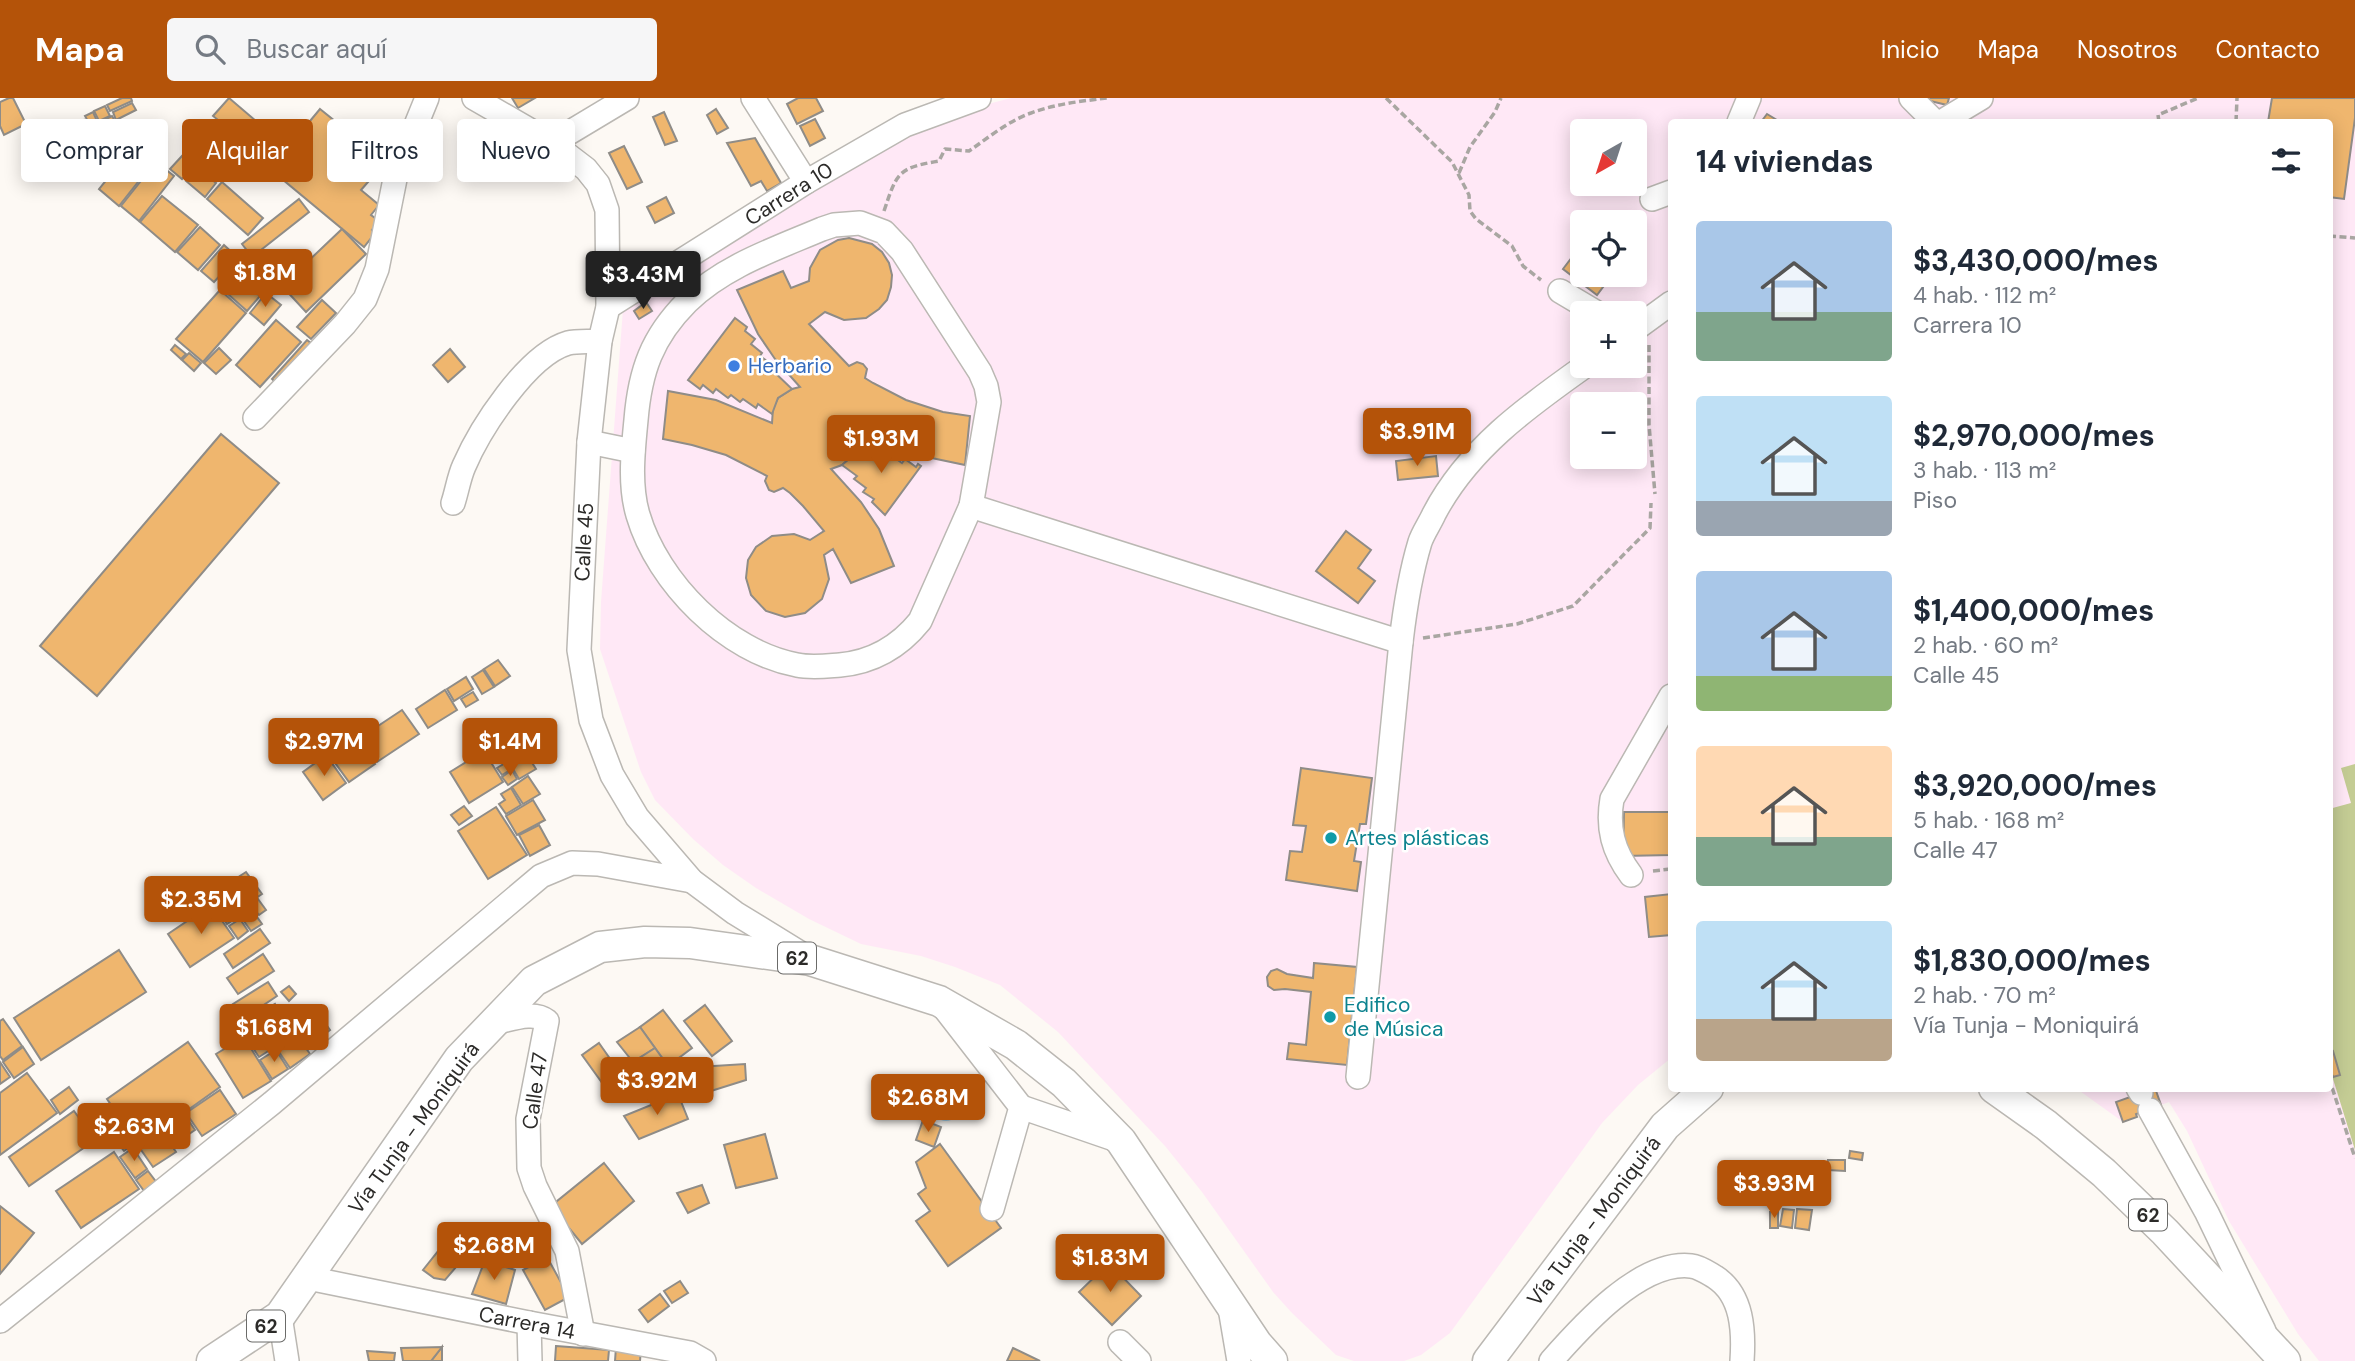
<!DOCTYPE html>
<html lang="es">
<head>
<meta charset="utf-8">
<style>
  :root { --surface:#fff; --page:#f6f6f7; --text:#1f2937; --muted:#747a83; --accent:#b45309 }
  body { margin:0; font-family:"DM Sans",sans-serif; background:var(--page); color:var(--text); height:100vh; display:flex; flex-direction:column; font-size:26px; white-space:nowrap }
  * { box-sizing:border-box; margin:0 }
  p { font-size:23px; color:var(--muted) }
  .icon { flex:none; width:38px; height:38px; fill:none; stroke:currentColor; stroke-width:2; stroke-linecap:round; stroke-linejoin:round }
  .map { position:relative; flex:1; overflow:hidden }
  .drawer { position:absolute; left:1668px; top:21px; width:665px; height:973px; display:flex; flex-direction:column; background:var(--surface); border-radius:7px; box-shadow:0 4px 18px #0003 }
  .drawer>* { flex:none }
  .guide { position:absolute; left:21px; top:21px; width:665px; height:63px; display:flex; gap:14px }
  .needle { width:46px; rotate:219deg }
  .buttons { position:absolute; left:1570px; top:21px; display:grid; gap:14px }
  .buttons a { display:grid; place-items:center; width:77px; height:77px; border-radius:7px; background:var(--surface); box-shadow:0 4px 18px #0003; font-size:35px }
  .price { position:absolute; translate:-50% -60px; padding:0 16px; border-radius:7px; background:var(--accent); color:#fff; font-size:23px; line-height:46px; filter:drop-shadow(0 2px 4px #0008) }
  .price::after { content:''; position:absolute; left:50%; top:42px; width:21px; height:16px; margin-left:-10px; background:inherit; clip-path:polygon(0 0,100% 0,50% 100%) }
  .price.current { background:#222; color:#fff }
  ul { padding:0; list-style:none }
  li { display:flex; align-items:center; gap:21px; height:175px; padding:0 28px }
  li span { display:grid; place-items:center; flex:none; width:196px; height:140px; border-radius:7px; color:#555 }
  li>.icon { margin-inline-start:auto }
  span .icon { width:84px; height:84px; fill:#fffc; stroke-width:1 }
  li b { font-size:30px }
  h2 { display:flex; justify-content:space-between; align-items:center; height:84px; padding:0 28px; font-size:30px }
  .chip { padding:0 24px; border-radius:7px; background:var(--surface); box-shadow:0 4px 18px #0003; font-size:24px; line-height:63px }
  .chip.current { background:var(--accent); color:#fff }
  header { display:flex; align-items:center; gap:42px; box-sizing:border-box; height:98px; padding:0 35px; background:var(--accent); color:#fff }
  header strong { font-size:33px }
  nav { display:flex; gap:38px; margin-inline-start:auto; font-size:24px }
  .search { width:490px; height:63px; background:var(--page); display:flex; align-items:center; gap:18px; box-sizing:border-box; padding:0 24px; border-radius:7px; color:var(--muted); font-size:26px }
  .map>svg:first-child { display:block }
</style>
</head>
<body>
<header>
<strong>Mapa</strong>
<div class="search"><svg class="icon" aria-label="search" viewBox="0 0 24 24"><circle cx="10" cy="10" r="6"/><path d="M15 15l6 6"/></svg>Buscar aquí</div>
<nav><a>Inicio</a><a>Mapa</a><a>Nosotros</a><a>Contacto</a></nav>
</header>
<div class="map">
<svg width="2355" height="1263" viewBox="0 0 2355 1263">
  <rect width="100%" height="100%" fill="#fdf9f4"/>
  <path fill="#ffe8f6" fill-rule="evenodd" d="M1011 0H2355V1263H2319L2298 1236 2229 1123 2187 1033 2169 1004 2137 1016V1019L2123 1024 2077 991 2329 990V24H1671V960L1638 987 1602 1025 1450 1235 1421 1257 1404 1263H1354L1336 1257 1292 1215 1273 1194 1202 1094 1165 1048 1058 934 1000 887 955 869 921 858 861 846 809 821 756 790 723 767 693 741 655 702 641 674 600 551 601 504 623 211 859 59 935 20ZM1582 33H1634V86H1582ZM1582 124H1634V177H1582ZM1582 215H1634V268H1582ZM1582 306H1634V359H1582Z"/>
  <path fill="#c4cc94" d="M2355 666V1052L2329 968V711L2351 705 2341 670Z"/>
  <circle fill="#ade0fe" cx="946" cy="1010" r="13"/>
  <g fill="#efb66e" stroke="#8f8c87" stroke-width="2">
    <path d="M9 0H13L26 26 4 37 0 28V4Z"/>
    <path d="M122 0H131L132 3 110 13 107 7Z"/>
    <path d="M229 0 283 46 269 63 213 18Z"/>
    <path d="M512 0H535L518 10Z"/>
    <path d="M798 0H816L823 13 797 26 787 6Z"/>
    <path d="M1918 0H1949L1947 7Z"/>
    <path d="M2272 0H2355V20L2344 101 2329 99V24H2268Z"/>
    <path d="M132 5 136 12 116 22 113 14Z"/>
    <path d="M105 8 110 18 99 23 94 13Z"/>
    <path d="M320 11 341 28 332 39 356 59 349 67 368 84 361 92 379 107 371 117 379 123 372 132 375 135 364 149 270 71Z"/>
    <path d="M716 11 728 30 717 36 707 17Z"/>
    <path d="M93 14 97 23 90 27 85 18Z"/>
    <path d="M664 14 677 43 665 47 653 19Z"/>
    <path d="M1767 16 1780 24H1761Z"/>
    <path d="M112 18 115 23 100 30 98 25Z"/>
    <path d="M815 21 825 40 810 48 800 28Z"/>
    <path d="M84 22 90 34 85 37 79 25Z"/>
    <path d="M217 22 231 34 200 70 186 57Z"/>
    <path d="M76 24 84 39 68 47 60 32Z"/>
    <path d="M227 40 234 46 214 69 207 64Z"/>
    <path d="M755 40 781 85 767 93 761 83 751 88 727 45Z"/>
    <path d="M624 48 642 84 627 91 609 55Z"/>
    <path d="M129 54 149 70 119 108 99 91Z"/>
    <path d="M182 58 194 68 182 81 170 71Z"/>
    <path d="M156 64 174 78 139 123 121 108Z"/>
    <path d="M197 70 216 85 205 99 186 83Z"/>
    <path d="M222 84 263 120 248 137 207 101Z"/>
    <path d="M162 98 198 127 175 154 140 124Z"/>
    <path d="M666 99 674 115 655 125 647 109Z"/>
    <path d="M299 101 309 114 252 159 242 146Z"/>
    <path d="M200 129 220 147 198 172 177 154Z"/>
    <path d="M342 131 366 156 306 214 282 188Z"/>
    <path d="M849 140 872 146 882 154 889 165 892 177 891 189 887 202 879 211 866 220 844 222 825 214 809 226 849 268 857 264 863 266 867 271 865 280 873 285 906 302 943 314 970 318 965 367 908 355 859 333 855 356 842 367 831 371 861 404 879 431 894 468 851 485 833 451 824 457 829 481 822 501 805 515 785 519 766 513 751 497 746 480 748 462 756 449 772 438 794 436 810 442 824 433 803 408 790 395 783 390 774 394 769 392 765 383 767 378 726 357 692 347 663 341 668 293 716 302 772 325 773 310 778 300 792 291 800 289 775 261 758 236 737 192 783 173 791 190 809 183 810 170 820 152 838 142Z"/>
    <path d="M1582 146V177H1612L1597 197 1563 171Z"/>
    <path d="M224 147 237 159 214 184 201 173Z"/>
    <path d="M244 159 266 178 255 190 234 172Z"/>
    <path d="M233 174 260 198 247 213 220 189Z"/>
    <path d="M265 181 270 186 262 195 256 191Z"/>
    <path d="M220 192 246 215 203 264 176 241Z"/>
    <path d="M266 195 281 207 264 227 250 215Z"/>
    <path d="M322 202 336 215 311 241 297 229Z"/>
    <path d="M646 204 652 213 639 221 634 213Z"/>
    <path d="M735 220 747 229 745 233 755 241 751 246 762 255 760 258 771 266 769 269 792 291 778 300 772 316 758 306 756 310 743 301 740 304 731 297 728 300 716 291 713 295 703 287 700 291 688 282Z"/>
    <path d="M276 222 301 244 260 289 236 267Z"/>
    <path d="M307 242 312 246 277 286 272 281Z"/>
    <path d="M175 247 186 256 181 261 171 252Z"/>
    <path d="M219 250 231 262 216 276 204 265Z"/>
    <path d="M450 251 465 269 448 284 433 267Z"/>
    <path d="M189 255 201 265 194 273 182 262Z"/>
    <path d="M221 336 279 385 97 598 40 548Z"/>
    <path d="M859 342 875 354 877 351 888 360 891 357 902 365 905 361 916 369 918 366 921 368 885 417 872 404 874 401 863 394 866 390 854 381 857 378 842 367 855 356Z"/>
    <path d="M1436 358 1438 378 1398 382 1396 363Z"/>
    <path d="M1346 433 1371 452 1358 470 1375 483 1358 505 1316 473Z"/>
    <path d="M498 562 510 578 495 588 484 571Z"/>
    <path d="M483 572 494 589 482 596 472 579Z"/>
    <path d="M466 579 473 591 454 603 447 591Z"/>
    <path d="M445 592 457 612 428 630 416 611Z"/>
    <path d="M473 594 478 602 466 609 461 601Z"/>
    <path d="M402 612 419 636 377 664 360 640Z"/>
    <path d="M507 638 516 654 499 663 491 647Z"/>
    <path d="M356 640 375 666 349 684 330 658Z"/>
    <path d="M524 652 536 671 519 681 507 661Z"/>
    <path d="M484 653 503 684 469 705 450 674Z"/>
    <path d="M326 657 346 685 323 702 303 674Z"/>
    <path d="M507 664 512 671 502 677 497 670Z"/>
    <path d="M1301 670 1372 680 1366 726H1360L1354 763 1361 764 1357 793 1286 782 1290 753 1302 754 1306 728 1293 727Z"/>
    <path d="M512 672 517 681 508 687 502 679Z"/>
    <path d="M528 678 540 696 523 706 512 689Z"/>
    <path d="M511 690 521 707 506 716 499 706 505 702 501 696Z"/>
    <path d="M533 702 545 722 517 737 506 718Z"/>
    <path d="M464 708 472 718 459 727 451 717Z"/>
    <path d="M496 709 527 757 488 781 458 733Z"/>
    <path d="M1624 714H1671V757L1623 758Z"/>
    <path d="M539 727 550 747 530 758 519 737Z"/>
    <path d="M246 774 262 796 241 810 226 787Z"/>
    <path d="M226 794 242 816 227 826 212 804Z"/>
    <path d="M1671 796V837L1649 839 1645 799Z"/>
    <path d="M258 801 266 812 259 817 251 807Z"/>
    <path d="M211 807 234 840 190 869 168 836Z"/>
    <path d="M252 812 262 826 251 833 241 819Z"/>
    <path d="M240 821 248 833 238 841 229 828Z"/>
    <path d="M260 831 270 845 233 870 224 856Z"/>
    <path d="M119 852 146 894 41 962 14 920Z"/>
    <path d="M263 856 274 873 238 896 227 880Z"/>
    <path d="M1314 865 1357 869 1347 967 1287 961 1289 945 1306 947 1311 894 1285 891 1274 892 1268 888 1267 879 1271 873 1277 871 1287 876 1313 880Z"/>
    <path d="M268 884 277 898 243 921 233 906Z"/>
    <path d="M289 888 296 896 289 903 281 894Z"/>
    <path d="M275 906 285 923 254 942 244 925Z"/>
    <path d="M705 907 732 943 712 958 684 923Z"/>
    <path d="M663 912 692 950 668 968 640 929Z"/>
    <path d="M320 918 330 932 308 948 298 935Z"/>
    <path d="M3 921 22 948 3 962 0 958V923Z"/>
    <path d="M640 929 655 950 633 964 617 944Z"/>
    <path d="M277 930 284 943 259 959 251 947Z"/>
    <path d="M297 937 310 956 290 970 277 951Z"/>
    <path d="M244 939 271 983 243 1000 216 956Z"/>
    <path d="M188 944 220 989 139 1047 107 1001Z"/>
    <path d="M599 945 632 992 613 1000 582 957Z"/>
    <path d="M23 949 34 966 14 980 3 964Z"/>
    <path d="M655 950 668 968 646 983 633 964Z"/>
    <path d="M276 952 288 971 272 981 260 962Z"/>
    <path d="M2333 953 2340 977 2333 979 2329 968V954Z"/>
    <path d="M0 964 10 979 0 986Z"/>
    <path d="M745 966 746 982 692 999 683 970Z"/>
    <path d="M27 975 57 1015 0 1057V995Z"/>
    <path d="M69 989 78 1002 60 1016 51 1002Z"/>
    <path d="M2155 990 2161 1007 2136 1016 2137 1019 2123 1024 2116 1004Z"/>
    <path d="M220 992 236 1016 202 1038 186 1015Z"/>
    <path d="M678 996 688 1021 639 1041 624 1018Z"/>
    <path d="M105 1010 111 1020 99 1028 92 1018Z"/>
    <path d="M74 1013 95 1042 29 1088 9 1059Z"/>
    <path d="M185 1017 195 1032 174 1046 163 1031Z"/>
    <path d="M112 1022 120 1033 100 1046 92 1035Z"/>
    <path d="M923 1022 941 1029 934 1049 916 1042Z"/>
    <path d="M162 1033 176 1054 153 1069 139 1049Z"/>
    <path d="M121 1035 131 1048 124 1053 114 1040Z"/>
    <path d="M765 1036 777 1080 736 1090 724 1047Z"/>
    <path d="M940 1046 1001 1130 948 1168 916 1123 930 1113 918 1096 926 1090 916 1064Z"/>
    <path d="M133 1050 147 1071 135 1080 120 1059Z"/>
    <path d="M1850 1053 1863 1055 1862 1062 1849 1060Z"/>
    <path d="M114 1054 139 1091 81 1130 56 1093Z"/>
    <path d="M1828 1062H1845V1073L1828 1072Z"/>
    <path d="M604 1065 634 1103 582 1146 551 1108Z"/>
    <path d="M148 1073 157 1085 144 1093 136 1082Z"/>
    <path d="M702 1087 709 1105 688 1115 677 1095Z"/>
    <path d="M0 1108 34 1135 0 1176Z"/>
    <path d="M1783 1111 1794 1112 1792 1130 1780 1128Z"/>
    <path d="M1797 1111 1812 1112 1809 1132 1795 1130Z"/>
    <rect x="1770" y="1114" width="8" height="16"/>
    <path d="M443 1147 462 1162 445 1182 434 1180 423 1172Z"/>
    <path d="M547 1159 569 1199 545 1212 523 1172Z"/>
    <path d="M485 1162 515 1172 506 1206 472 1196Z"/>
    <path d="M1109 1165 1141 1198 1112 1227 1079 1194Z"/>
    <path d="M680 1183 688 1195 672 1205 664 1193Z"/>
    <path d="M660 1196 669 1208 648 1224 639 1212Z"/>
    <path d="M556 1248 609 1252 608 1263H555Z"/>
    <path d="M442 1249V1263H431Z"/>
    <path d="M442 1249 431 1263H403L401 1250Z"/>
    <path d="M616 1249 641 1251 640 1263H615Z"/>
    <path d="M1013 1250 1040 1263H1007Z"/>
    <path d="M367 1253 395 1255 394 1263H369Z"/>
  </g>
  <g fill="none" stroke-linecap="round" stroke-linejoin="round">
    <defs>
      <g id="minor">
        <path d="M474 0 552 45 586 71 598 86 607 112 608 209 600 243 589 344 579 552 591 622 612 677 637 719 692 783 735 815 805 858"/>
        <path d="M753 0 806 84"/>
        <path d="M1911 0 1935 24"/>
        <path d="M1739 24 1749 0"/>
        <path d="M1941 24 1981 0"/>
        <path d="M552 45 627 0"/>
        <path d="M1652 101 1671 94"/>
        <path d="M860 125 884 134 902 153 980 274 986 288 989 304 971 408 920 523C899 549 873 564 840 567 826 568 811 570 797 567 727 554 658 485 638 417 629 387 633 353 636 322 640 273 652 239 687 204 724 168 775 151 822 131L834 127Z"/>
        <path d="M1560 193 1597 215"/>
        <path d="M608 209 806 84 905 27 979 0"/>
        <path d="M1634 232 1671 205"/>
        <path d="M255 320 345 226 365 201 377 171 396 76 427 0"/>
        <path d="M589 344 633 353"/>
        <path d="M453 405C457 393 459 379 464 368 480 331 527 257 568 245 577 243 590 244 600 243"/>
        <path d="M971 408 1401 544"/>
        <path d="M1631 777C1613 753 1607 730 1612 701L1671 598"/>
        <path d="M945 911 1021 1009 992 1111"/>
        <path d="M493 925C510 922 533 912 547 923L528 1021 529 1070 535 1088 567 1153 583 1236"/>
        <path d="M1358 979 1401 544C1405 510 1410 477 1420 444 1423 435 1430 425 1434 416 1468 351 1527 309 1585 268"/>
        <path d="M2138 990 2141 995"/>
        <path d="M1021 1009 1117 1042"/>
        <path d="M2150 1012 2207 1115 2264 1233"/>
        <path d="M308 1180 529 1225 690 1255 704 1263"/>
        <path d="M1230 1210 1239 1263"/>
        <path d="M280 1218 287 1263"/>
        <path d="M0 1223 272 1005 541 778 572 765 598 766 692 783"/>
        <path d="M529 1225 530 1263"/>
        <path d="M1120 1244 1139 1263"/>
        <path d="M1551 1263C1581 1229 1640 1162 1691 1168 1700 1169 1708 1175 1715 1179 1743 1197 1744 1234 1742 1263"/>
      </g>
      <g id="major">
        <path d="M1994 990 2046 1027 2104 1075 2165 1134 2285 1263"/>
        <path d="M212 1263 280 1218 459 961 534 883 600 849 645 844 690 845 810 862 939 903 1016 947 1064 985 1121 1043 1257 1246 1272 1263"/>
        <path d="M1488 1263 1665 1028 1708 990"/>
      </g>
    </defs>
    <use href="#minor" stroke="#bbb8b3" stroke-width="26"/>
    <use href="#major" stroke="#bbb8b3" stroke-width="33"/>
    <g stroke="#a9a6a2" stroke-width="3.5" stroke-dasharray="7 3.5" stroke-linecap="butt">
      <path d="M1386 0 1452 64 1469 97 1470 113 1476 121 1512 148 1523 168 1541 182"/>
      <path d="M2159 24 2158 17 2198 0"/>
      <path d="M2236 24 2237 0"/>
      <path d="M1459 75 1470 49 1495 14 1501 0"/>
      <path d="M884 113C897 75 897 70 939 63L945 51 969 53C988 40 1008 23 1031 15 1055 6 1082 3 1107 0"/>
      <path d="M2329 138 2355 140"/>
      <path d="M1649 247V327L1655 396"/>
      <path d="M1423 540 1517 526 1573 508 1650 430 1651 405"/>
      <path d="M1653 773 1671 771"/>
      <path d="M2329 980 2355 1060"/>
    </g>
    <use href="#minor" stroke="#fff" stroke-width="23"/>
    <use href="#major" stroke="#fff" stroke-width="30"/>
  </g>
  <circle fill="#3f7fe0" stroke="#fff" stroke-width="2.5" cx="734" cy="268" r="7"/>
  <g fill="#0f9aa8" stroke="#fff" stroke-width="2.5">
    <circle cx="1331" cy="740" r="7"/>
    <circle cx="1330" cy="919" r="7"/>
  </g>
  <g text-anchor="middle" stroke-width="5" stroke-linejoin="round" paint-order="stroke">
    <g fill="#fff" stroke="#6b6b69" stroke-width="2">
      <rect x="778" y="844.5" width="38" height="31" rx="5"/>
      <rect x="2129" y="1101.5" width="38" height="31" rx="5"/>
      <rect x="247" y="1212.5" width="38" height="31" rx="5"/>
    </g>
    <g font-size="19" font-weight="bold" fill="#2c2b29">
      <text x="797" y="867">62</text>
      <text x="2148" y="1124">62</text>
      <text x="266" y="1235">62</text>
    </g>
    <g font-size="21" fill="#2c2b29" stroke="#fff">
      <text transform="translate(789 96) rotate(-32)" y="7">Carrera 10</text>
      <text transform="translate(584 444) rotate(-87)" y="7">Calle 45</text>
      <text transform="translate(535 993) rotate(-82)" y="7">Calle 47</text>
      <text transform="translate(414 1030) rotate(-54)" y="7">Vía Tunja - Moniquirá</text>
      <text transform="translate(1594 1123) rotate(-53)" y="7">Vía Tunja - Moniquirá</text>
      <text transform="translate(527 1225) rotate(11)" y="7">Carrera 14</text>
    </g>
    <g font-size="21" fill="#366cbe" stroke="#fff" text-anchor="start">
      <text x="748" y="275">Herbario</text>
    </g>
    <g font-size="21" fill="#0d838f" stroke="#fff" text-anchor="start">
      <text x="1345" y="747">Artes plásticas</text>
      <text x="1344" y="914">Edifico<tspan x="1344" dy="24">de Música</tspan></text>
    </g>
  </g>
</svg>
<div class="buttons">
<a><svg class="needle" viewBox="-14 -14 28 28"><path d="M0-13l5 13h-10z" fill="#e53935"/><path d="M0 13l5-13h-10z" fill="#747a83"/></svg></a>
<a><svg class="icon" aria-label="locate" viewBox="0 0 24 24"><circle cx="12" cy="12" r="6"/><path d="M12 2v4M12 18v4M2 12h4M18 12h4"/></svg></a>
<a>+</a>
<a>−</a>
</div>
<b class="price" style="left:265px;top:211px">$1.8M</b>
<b class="price current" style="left:643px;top:213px">$3.43M</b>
<b class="price" style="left:1417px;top:370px">$3.91M</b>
<b class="price" style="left:881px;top:377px">$1.93M</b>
<b class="price" style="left:324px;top:680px">$2.97M</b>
<b class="price" style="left:510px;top:680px">$1.4M</b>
<b class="price" style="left:201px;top:838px">$2.35M</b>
<b class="price" style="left:274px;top:966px">$1.68M</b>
<b class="price" style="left:657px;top:1019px">$3.92M</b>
<b class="price" style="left:928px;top:1036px">$2.68M</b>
<b class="price" style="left:134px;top:1065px">$2.63M</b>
<b class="price" style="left:1774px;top:1122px">$3.93M</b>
<b class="price" style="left:494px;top:1184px">$2.68M</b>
<b class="price" style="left:1110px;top:1196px">$1.83M</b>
<div class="guide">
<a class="chip">Comprar</a>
<a class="chip current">Alquilar</a>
<a class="chip">Filtros</a>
<a class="chip">Nuevo</a>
</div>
<section class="drawer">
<h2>14 viviendas<svg class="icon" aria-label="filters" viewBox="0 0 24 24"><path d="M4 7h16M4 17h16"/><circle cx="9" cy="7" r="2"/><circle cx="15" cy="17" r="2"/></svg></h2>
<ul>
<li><span style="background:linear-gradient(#a9c7e8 65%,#7fa58c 0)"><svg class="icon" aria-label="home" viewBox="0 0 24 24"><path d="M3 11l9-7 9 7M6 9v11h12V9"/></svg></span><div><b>$3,430,000/mes</b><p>4 hab. · 112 m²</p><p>Carrera 10</p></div></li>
<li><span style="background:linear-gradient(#bfe0f5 75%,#9aa5b1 0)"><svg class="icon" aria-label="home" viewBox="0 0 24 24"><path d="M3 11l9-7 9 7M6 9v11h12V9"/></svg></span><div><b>$2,970,000/mes</b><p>3 hab. · 113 m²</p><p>Piso</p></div></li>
<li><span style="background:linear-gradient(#a9c7e8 75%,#8fb573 0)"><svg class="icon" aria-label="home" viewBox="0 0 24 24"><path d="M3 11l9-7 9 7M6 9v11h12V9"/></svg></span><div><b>$1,400,000/mes</b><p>2 hab. · 60 m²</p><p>Calle 45</p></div></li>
<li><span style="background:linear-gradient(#ffd9b3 65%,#7fa58c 0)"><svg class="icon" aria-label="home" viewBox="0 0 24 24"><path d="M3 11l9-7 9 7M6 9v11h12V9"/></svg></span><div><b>$3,920,000/mes</b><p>5 hab. · 168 m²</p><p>Calle 47</p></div></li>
<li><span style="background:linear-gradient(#bfe0f5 70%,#b9a48a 0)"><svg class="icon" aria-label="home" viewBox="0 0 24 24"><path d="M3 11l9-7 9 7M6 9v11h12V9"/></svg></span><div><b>$1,830,000/mes</b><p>2 hab. · 70 m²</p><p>Vía Tunja - Moniquirá</p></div></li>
</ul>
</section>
</div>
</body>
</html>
